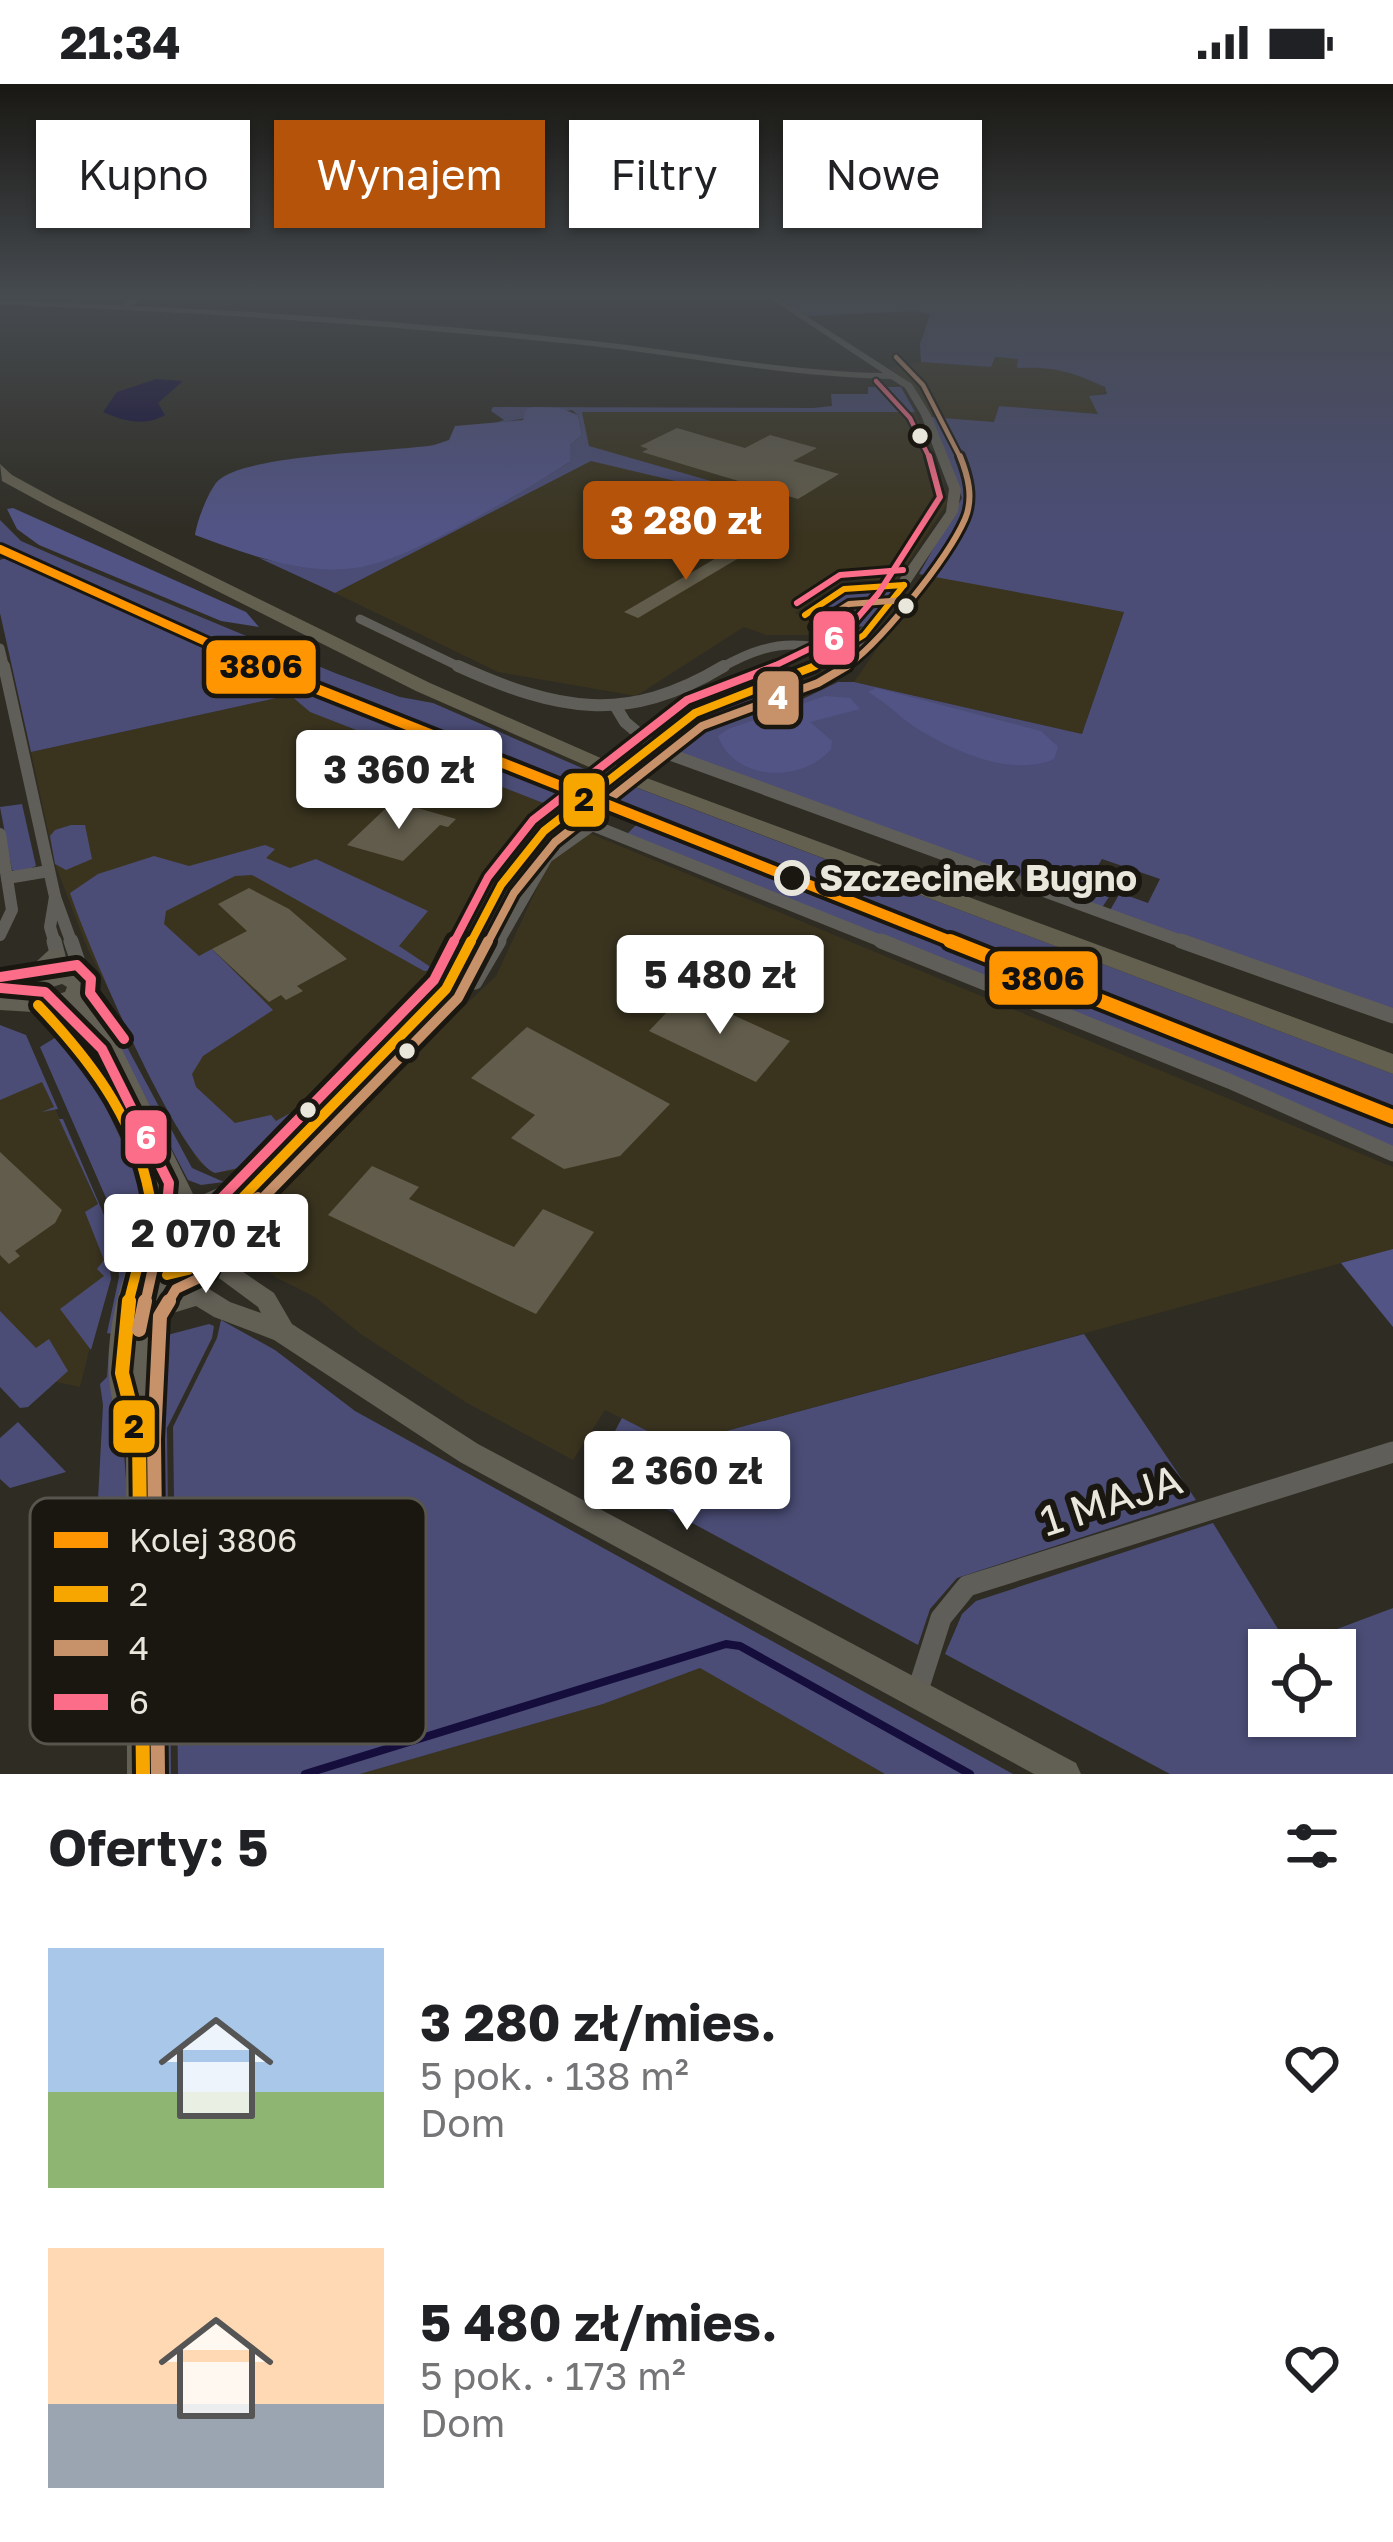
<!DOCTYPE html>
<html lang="pl">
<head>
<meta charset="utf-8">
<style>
  :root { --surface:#fff; --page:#f2f2f2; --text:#202124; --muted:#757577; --accent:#b45309 }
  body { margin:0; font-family:"Golos Text",sans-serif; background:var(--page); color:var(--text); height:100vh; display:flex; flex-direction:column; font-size:45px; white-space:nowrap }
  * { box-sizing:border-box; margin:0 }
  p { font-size:39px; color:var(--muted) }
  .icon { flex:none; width:66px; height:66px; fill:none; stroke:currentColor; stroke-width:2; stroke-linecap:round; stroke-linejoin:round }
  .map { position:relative; height:1690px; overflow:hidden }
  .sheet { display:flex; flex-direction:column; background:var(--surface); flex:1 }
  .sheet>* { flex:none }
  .guide { position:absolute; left:36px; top:36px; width:1323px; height:108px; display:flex; gap:24px }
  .fabs { position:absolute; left:1248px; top:1545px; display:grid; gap:24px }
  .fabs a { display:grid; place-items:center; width:108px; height:108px; border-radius:0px; background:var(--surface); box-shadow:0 3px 9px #0004; font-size:60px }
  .price { position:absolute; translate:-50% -102px; padding:0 27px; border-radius:12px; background:#fff; color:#222; font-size:39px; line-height:78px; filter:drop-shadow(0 3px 6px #0008) }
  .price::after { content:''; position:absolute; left:50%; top:72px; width:36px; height:27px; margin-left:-18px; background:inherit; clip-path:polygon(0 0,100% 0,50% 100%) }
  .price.on { background:var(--accent); color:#fff }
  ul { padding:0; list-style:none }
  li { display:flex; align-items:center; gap:36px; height:300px; padding:0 48px }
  li span { display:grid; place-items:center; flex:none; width:336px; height:240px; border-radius:0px; color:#555 }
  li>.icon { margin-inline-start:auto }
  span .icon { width:144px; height:144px; fill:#fffc; stroke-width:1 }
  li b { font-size:51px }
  h2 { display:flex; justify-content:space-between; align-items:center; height:144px; padding:0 48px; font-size:51px }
  .pill { padding:0 42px; border-radius:0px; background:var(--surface); box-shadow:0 3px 9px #0004; font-size:42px; line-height:108px }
  .pill.on { background:var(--accent); color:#fff }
  .status { display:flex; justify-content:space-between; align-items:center; height:84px; padding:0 60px; background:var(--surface); direction:ltr }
  .status svg { height:33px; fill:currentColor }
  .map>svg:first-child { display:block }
</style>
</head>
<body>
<div class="status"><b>21:34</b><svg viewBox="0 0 49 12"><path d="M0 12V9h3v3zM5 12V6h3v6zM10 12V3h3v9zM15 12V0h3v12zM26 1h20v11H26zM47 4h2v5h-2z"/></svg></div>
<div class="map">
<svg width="1393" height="1690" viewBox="0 0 1393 1690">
  <rect width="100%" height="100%" fill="#2e2c23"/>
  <g fill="#3a341f">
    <path d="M994 273 1019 275 1018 284 1050 282 1085 289 1108 307 1090 313 1100 330 999 322 994 338 931 333 913 302 890 284 921 278 990 283Z"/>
    <path d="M582 327 915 328 943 396 947 420 896 496H844L795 529 829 542 814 551H766L744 543 636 612 498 588 335 509 591 377Z"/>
    <path d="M928 491 1124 527 1082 650 854 598Z"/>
    <path d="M290 611 310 628 556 724 517 758 495 785 427 905 314 1013 304 1023 307 1026 258 1074 239 1086 215 1089 198 1077 88 866 55 780 31 668Z"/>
    <path d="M584 747 1393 1083V1165L675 1361 605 1326 573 1376 467 1319 362 1251 315 1213 275 1193 267 1185 258 1125 306 1071 496 892 550 776Z"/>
    <path d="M0 962 28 964 98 1121 107 1195 80 1303 38 1294 0 1255Z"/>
    <path d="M700 1584 885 1690H360L603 1620Z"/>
  </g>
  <g fill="#4b4d76" fill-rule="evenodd">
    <path d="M776 213H1393V926L1109 828 1120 809 1148 819 1160 795 1102 775 1089 797 1113 807 1101 825 662 662 705 632 764 610 784 624 838 598H854L1082 650 1124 528 919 490 962 414 931 333 994 338 999 322 1098 330 1089 312 1107 310 1105 303C1073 288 1054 282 1017 284L1018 275 995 273 991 283 921 278 920 260 930 231 917 227 807 232Z"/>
    <path d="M868 303H901L915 328H582L589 362 770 414 764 418 591 377 335 509 259 474C289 480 321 486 352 484 405 480 522 407 570 378V361L582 351 578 331 572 326 493 340 504 336 491 327 493 323 813 324 832 322 831 310H868Z"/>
    <path d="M0 436 21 457 76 481 335 589 400 613 433 619 598 691 580 706 175 544 0 462Z"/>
    <path d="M8 473 197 561 572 711 556 724 310 628 290 611 31 668 0 529V476Z"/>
    <path d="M887 502 895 504 868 542 852 543 817 530 847 507Z"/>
    <path d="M619 697 1393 990V1030L598 715Z"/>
    <path d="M22 720 36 782 19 789 12 786 0 723Z"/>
    <path d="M71 741H85L92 775 66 786 55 780 50 752 55 746Z"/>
    <path d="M636 741 913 852 918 847 1393 1037V1063L624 753Z"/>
    <path d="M265 761 275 765 266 774 290 784 316 775 428 827 399 862 435 886 424 887 252 791 235 792 166 827 164 840 199 872 212 865 273 926 203 972 192 990 196 1003 235 1039 271 1031 276 1037 301 1023 307 1026 248 1082 215 1089C178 1075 85 855 70 809L98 790 154 772 189 782Z"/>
    <path d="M113 937 192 1084 224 1098 201 1101 188 1096 106 939Z"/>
    <path d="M0 941 26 951 58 1025 42 1028 54 1023 42 998 0 1016Z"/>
    <path d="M58 952 93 997 143 1101V1113L124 1155 127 1182 118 1251 107 1249 119 1193 113 1130 40 963Z"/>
    <path d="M59 1035H63L104 1131 111 1195 91 1266 60 1225 104 1192 97 1185 104 1176 85 1128 98 1120Z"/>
    <circle cx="175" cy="1154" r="25"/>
    <path d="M0 1227 36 1264 49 1255 68 1287 28 1323 20 1324 0 1303Z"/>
    <path d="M221 1236 275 1266 355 1327 1013 1690H885L700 1584 603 1620 360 1690H178L173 1343 217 1254Z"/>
    <path d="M209 1240 214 1242 212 1254 167 1344 171 1690H155L152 1255Z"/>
    <path d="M1084 1250 1196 1416 957 1494 930 1525 918 1561 594 1386 622 1334 675 1361Z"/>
    <path d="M117 1264C117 1342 136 1420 124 1498L103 1512 102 1494 94 1492 103 1321 100 1300 107 1293 109 1267Z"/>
    <path d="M18 1338 66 1388 10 1404 0 1395V1354Z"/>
    <path d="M1213 1439 1289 1563 1393 1524V1690H1170L945 1570 962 1530 976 1517ZM1269 1566H1335V1632H1269Z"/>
  </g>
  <g fill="#525486">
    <path d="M534 323 560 324 578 331 582 351 570 361V378C522 408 410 477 356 484 301 491 246 470 195 451 197 437 207 411 216 399 238 370 393 368 434 361L449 356 455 342 523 336 526 325Z"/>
    <path d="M13 424 246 528 259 543 221 537 39 461 17 445 7 425Z"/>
    <path d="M876 604 1041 647 1058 663 1054 675C1013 693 959 669 921 647 902 636 888 619 868 608Z"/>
    <path d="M825 612 850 614 860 625 810 638 832 657 831 665C801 700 734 697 718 652L728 645Z"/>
    <path d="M1393 1165V1243L1341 1179Z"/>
  </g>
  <path fill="#150e3d" d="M156 295 183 297 158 319 165 331C145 343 123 337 103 328L117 308Z"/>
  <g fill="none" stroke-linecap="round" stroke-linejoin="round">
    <path stroke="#150e3d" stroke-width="8" d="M305 1690 726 1560 740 1562 970 1690"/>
  </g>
  <g fill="#615c4b">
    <path d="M677 344 745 364 770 351 817 364 793 377 839 390 798 415 642 368 648 365 640 362Z"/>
    <path d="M735 463 749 468 638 534 624 528Z"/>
    <path d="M407 721 456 735 448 743 440 741 403 777 347 761 385 725 399 729Z"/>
    <path d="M249 804 289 825 347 875 297 902 303 907 286 916 281 911 269 918 212 865 247 847 218 820Z"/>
    <path d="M685 909 790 957 756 998 649 947Z"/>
    <path d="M527 943 670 1020 620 1072 564 1085 511 1054 535 1031 471 994Z"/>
    <path d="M0 1068 62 1126 55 1139 15 1167 20 1172 9 1180 0 1171Z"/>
    <path d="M372 1082 419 1103 409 1115 514 1163 543 1125 594 1148 536 1230 328 1131Z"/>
  </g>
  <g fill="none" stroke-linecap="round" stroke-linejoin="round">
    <path stroke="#605e58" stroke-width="8" d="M127 222 138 213"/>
    <g stroke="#605e58" stroke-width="9">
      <path d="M360 535 464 585"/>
      <path d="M0 564 5 585"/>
      <path d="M719 585C762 560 793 554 841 569"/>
    </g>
    <g stroke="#605e58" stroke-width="12">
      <path d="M4 582 55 813 72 860"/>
      <path d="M458 582C558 627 626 641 724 582"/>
      <path d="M616 623 625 638 658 666 1189 860"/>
      <path d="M0 750 12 826 0 851"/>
      <path d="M7 794 49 787"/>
      <path d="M55 860 50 843 55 813"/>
      <path d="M497 860 547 773 592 741 888 860"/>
    </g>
    <g stroke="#605e58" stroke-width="15">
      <path d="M71 857 78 878 77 900"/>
      <path d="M881 857 1229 997 1393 1070"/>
      <path d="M1181 857 1393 932"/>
      <path d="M50 895 60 880 54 857"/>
      <path d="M453 896 475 898 499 857"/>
    </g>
    <path stroke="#605e58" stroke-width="21" d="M917 1609 941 1534 967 1502 1393 1368"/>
    <path fill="#625f55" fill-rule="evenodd" d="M768 213H777L912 300 931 331 961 405 958 428 895 522 861 562 817 588 700 632 550 750 509 803 453 910 223 1149 220 1166 227 1177 274 1209 292 1240 478 1360 1076 1679 1081 1690H1034L460 1378 274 1256 214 1233 196 1222 173 1229 156 1245 152 1355 159 1690H127L126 1356C105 1313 105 1270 115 1224 121 1197 130 1186 123 1158L141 1125 140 1102 133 1075 120 1046 88 993 33 928 0 926V912L24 913V909L14 908 12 903 14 898 49 866H63L65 870 44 892C61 887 75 884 86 900L83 911 116 953 195 1114 252 1089 439 901 492 801 538 744 690 626 807 582 851 556 885 516 946 428 949 405 921 331 905 304 891 295C785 293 680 271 574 260 383 241 192 227 0 221V217C192 222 383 235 574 255 677 265 779 287 883 289ZM62 900 67 903 65 908 44 914 42 912 49 904ZM70 922 98 956 135 1034 102 982 55 926ZM153 1071 171 1110 162 1113ZM174 1128C219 1136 203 1196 149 1171 143 1148 155 1139 174 1128ZM208 1186 258 1223 261 1229 230 1218 193 1195ZM147 1191 152 1194 142 1211Z"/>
    <path fill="#646050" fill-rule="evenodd" d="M0 380 12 391 56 415 430 599 644 693 1393 970V990L630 701 416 607 46 421 2 397Z"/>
    <defs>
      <g id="bus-1-far3">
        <path d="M805 531 844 505 904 501"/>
        <path d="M809 585 864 551 904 501"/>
      </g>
      <path id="bus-1-far2" d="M470 860 501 801 544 747 695 629 815 582"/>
      <g id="bus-1-far1">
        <path d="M38 921C95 981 141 1043 152 1127"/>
        <path d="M212 1145 446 905 471 857"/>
        <path d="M167 1191 188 1186 208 1167 210 1137 191 1121"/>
        <path d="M128 1220 139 1177"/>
      </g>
      <path id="bus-1" d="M129 1217 122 1289 139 1355 143 1690"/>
      <path id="bus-2-far4" d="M896 273 923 301 961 375"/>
      <g id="bus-2-far3">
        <path d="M813 543 849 520 905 516"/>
        <path d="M842 585C877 564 948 474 965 435 974 414 968 392 960 372"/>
      </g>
      <path id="bus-2-far2" d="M487 860 514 809 555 758 702 642 818 599 847 582"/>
      <g id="bus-2-far1">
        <path d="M145 1220 154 1179 150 1160C169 1129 170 1140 200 1137 218 1135 241 1120 258 1113"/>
        <path d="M167 1220 176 1205 210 1189 226 1152 458 914 488 857"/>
      </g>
      <g id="bus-2">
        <path d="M139 1246 145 1217"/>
        <path d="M158 1690 154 1355 160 1232 169 1217"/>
      </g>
      <path id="bus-3-far3" d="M876 297 910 334 930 375"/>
      <g id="bus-3-far2">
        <path d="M797 519 840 491 903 486"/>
        <path d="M768 585 846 547 878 510 940 413 929 372"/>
      </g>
      <path id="bus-3-far1" d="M453 860 488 793 533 736 687 616 776 582"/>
      <g id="bus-3">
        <path d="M0 893 77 881 91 895 90 909 124 955"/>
        <path d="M1 904 45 908 102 965 169 1099 166 1132 150 1160 152 1167 170 1176 189 1165 201 1135 434 896 454 857"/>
      </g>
    </defs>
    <use href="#bus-1-far3" stroke="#191710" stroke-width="12"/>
    <use href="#bus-1-far2" stroke="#191710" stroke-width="15"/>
    <use href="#bus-1-far1" stroke="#191710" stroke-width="20"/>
    <use href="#bus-1" stroke="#191710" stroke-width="22"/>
    <use href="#bus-2-far4" stroke="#191710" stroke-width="9"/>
    <use href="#bus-2-far3" stroke="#191710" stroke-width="12"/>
    <use href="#bus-2-far2" stroke="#191710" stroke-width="15"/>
    <use href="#bus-2-far1" stroke="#191710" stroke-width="20"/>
    <use href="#bus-2" stroke="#191710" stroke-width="22"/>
    <use href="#bus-3-far3" stroke="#191710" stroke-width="9"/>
    <use href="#bus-3-far2" stroke="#191710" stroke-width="12"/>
    <use href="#bus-3-far1" stroke="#191710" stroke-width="15"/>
    <use href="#bus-3" stroke="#191710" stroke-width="20"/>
    <use href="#bus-1-far3" stroke="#f7a600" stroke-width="6"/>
    <use href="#bus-1-far2" stroke="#f7a600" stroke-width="8"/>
    <use href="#bus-1-far1" stroke="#f7a600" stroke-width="10"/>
    <use href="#bus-1" stroke="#f7a600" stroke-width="14"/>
    <use href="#bus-2-far4" stroke="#c7916a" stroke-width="4.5"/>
    <use href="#bus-2-far3" stroke="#c7916a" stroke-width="6"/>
    <use href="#bus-2-far2" stroke="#c7916a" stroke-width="8"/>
    <use href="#bus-2-far1" stroke="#c7916a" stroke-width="10"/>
    <use href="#bus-2" stroke="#c7916a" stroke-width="14"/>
    <use href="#bus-3-far3" stroke="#fb6d88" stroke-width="4.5"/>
    <use href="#bus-3-far2" stroke="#fb6d88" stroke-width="6"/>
    <use href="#bus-3-far1" stroke="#fb6d88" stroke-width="8"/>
    <use href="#bus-3" stroke="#fb6d88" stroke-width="10"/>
    <defs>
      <path id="rail-1-far2" d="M0 465 266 585"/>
      <path id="rail-1-far1" d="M259 582 958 860"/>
      <path id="rail-1" d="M950 857 1393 1033"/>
    </defs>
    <use href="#rail-1-far2" stroke="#191710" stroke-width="14"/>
    <use href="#rail-1-far1" stroke="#191710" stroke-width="18"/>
    <use href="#rail-1" stroke="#191710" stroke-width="22"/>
    <use href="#rail-1-far2" stroke="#ff9500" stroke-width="8"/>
    <use href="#rail-1-far1" stroke="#ff9500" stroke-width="10"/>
    <use href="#rail-1" stroke="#ff9500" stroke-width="14"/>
  </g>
  <linearGradient id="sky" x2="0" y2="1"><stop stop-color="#191813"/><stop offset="0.47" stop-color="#464b50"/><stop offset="1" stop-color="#464b50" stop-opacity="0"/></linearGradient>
  <rect width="1393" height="450" fill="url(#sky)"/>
  <g fill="#e9e6dc" stroke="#191710" stroke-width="4.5">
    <circle cx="920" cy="352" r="10"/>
    <circle cx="906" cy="522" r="10"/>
    <circle cx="407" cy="967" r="10"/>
    <circle cx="308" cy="1026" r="10"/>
  </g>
  <circle fill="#191710" stroke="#e9e6dc" stroke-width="6" cx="792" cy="794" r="15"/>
  <g text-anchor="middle" stroke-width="12" stroke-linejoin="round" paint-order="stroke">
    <g font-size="36" font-weight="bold" fill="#e9e6dc" stroke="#191710" text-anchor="start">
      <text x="819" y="807">Szczecinek Bugno</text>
    </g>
    <g font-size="42" fill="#e9e6dc" stroke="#191710">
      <text transform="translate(1111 1416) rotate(-18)" y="15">1 MAJA</text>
    </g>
  </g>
  <rect x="30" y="1414" width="396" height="246" rx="18" fill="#191710" stroke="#57554d" stroke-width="3"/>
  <rect x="54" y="1448" width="54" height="16" fill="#ff9500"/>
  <rect x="54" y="1502" width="54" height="16" fill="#f7a600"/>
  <rect x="54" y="1556" width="54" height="16" fill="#c7916a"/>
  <rect x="54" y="1610" width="54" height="16" fill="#fb6d88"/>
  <g font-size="33" fill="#e9e6dc">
    <text x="129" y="1468">Kolej 3806</text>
    <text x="129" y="1522">2</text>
    <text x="129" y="1576">4</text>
    <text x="129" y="1630">6</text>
  </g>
  <g stroke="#191710" stroke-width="4.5">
    <rect x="811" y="525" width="46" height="58" rx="12" fill="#fb6d88"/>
    <rect x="204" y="554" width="114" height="58" rx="12" fill="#ff9500"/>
    <rect x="755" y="585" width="46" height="58" rx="12" fill="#c7916a"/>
    <rect x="561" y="687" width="46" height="58" rx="12" fill="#f7a600"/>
    <rect x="987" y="865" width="113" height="58" rx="12" fill="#ff9500"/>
    <rect x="123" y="1024" width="46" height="58" rx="12" fill="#fb6d88"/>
    <rect x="111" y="1314" width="46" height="57" rx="12" fill="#f7a600"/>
  </g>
  <g font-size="33" text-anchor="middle" font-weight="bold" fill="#fff">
    <text x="834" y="566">6</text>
    <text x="778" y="625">4</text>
    <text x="146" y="1065">6</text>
  </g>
  <g font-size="33" text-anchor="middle" font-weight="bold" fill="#111">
    <text x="261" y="594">3806</text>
    <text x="584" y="727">2</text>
    <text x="1043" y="906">3806</text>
    <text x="134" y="1354">2</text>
  </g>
</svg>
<div class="fabs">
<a><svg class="icon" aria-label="locate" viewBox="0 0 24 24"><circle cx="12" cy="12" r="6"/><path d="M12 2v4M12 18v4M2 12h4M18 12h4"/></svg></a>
</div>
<b class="price on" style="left:686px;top:499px">3 280 zł</b>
<b class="price" style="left:399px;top:748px">3 360 zł</b>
<b class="price" style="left:720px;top:953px">5 480 zł</b>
<b class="price" style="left:206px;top:1212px">2 070 zł</b>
<b class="price" style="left:687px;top:1449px">2 360 zł</b>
<div class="guide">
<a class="pill">Kupno</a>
<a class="pill on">Wynajem</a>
<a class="pill">Filtry</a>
<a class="pill">Nowe</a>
</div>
</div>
<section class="sheet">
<h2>Oferty: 5<svg class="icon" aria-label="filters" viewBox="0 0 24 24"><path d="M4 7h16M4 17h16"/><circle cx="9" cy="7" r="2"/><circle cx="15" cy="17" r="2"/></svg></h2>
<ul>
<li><span style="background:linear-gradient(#a9c7e8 60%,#8fb573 0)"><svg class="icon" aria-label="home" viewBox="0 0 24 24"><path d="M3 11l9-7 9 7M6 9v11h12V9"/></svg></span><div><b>3 280 zł/mies.</b><p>5 pok. · 138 m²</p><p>Dom</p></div><svg class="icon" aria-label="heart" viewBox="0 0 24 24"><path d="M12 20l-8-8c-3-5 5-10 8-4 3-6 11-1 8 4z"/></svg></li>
<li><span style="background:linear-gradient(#ffd9b3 65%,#9aa5b1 0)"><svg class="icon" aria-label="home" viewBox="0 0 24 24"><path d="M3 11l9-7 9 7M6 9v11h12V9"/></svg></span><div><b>5 480 zł/mies.</b><p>5 pok. · 173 m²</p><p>Dom</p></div><svg class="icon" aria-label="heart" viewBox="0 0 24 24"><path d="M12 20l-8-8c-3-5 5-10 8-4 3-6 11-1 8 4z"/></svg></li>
</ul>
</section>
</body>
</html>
